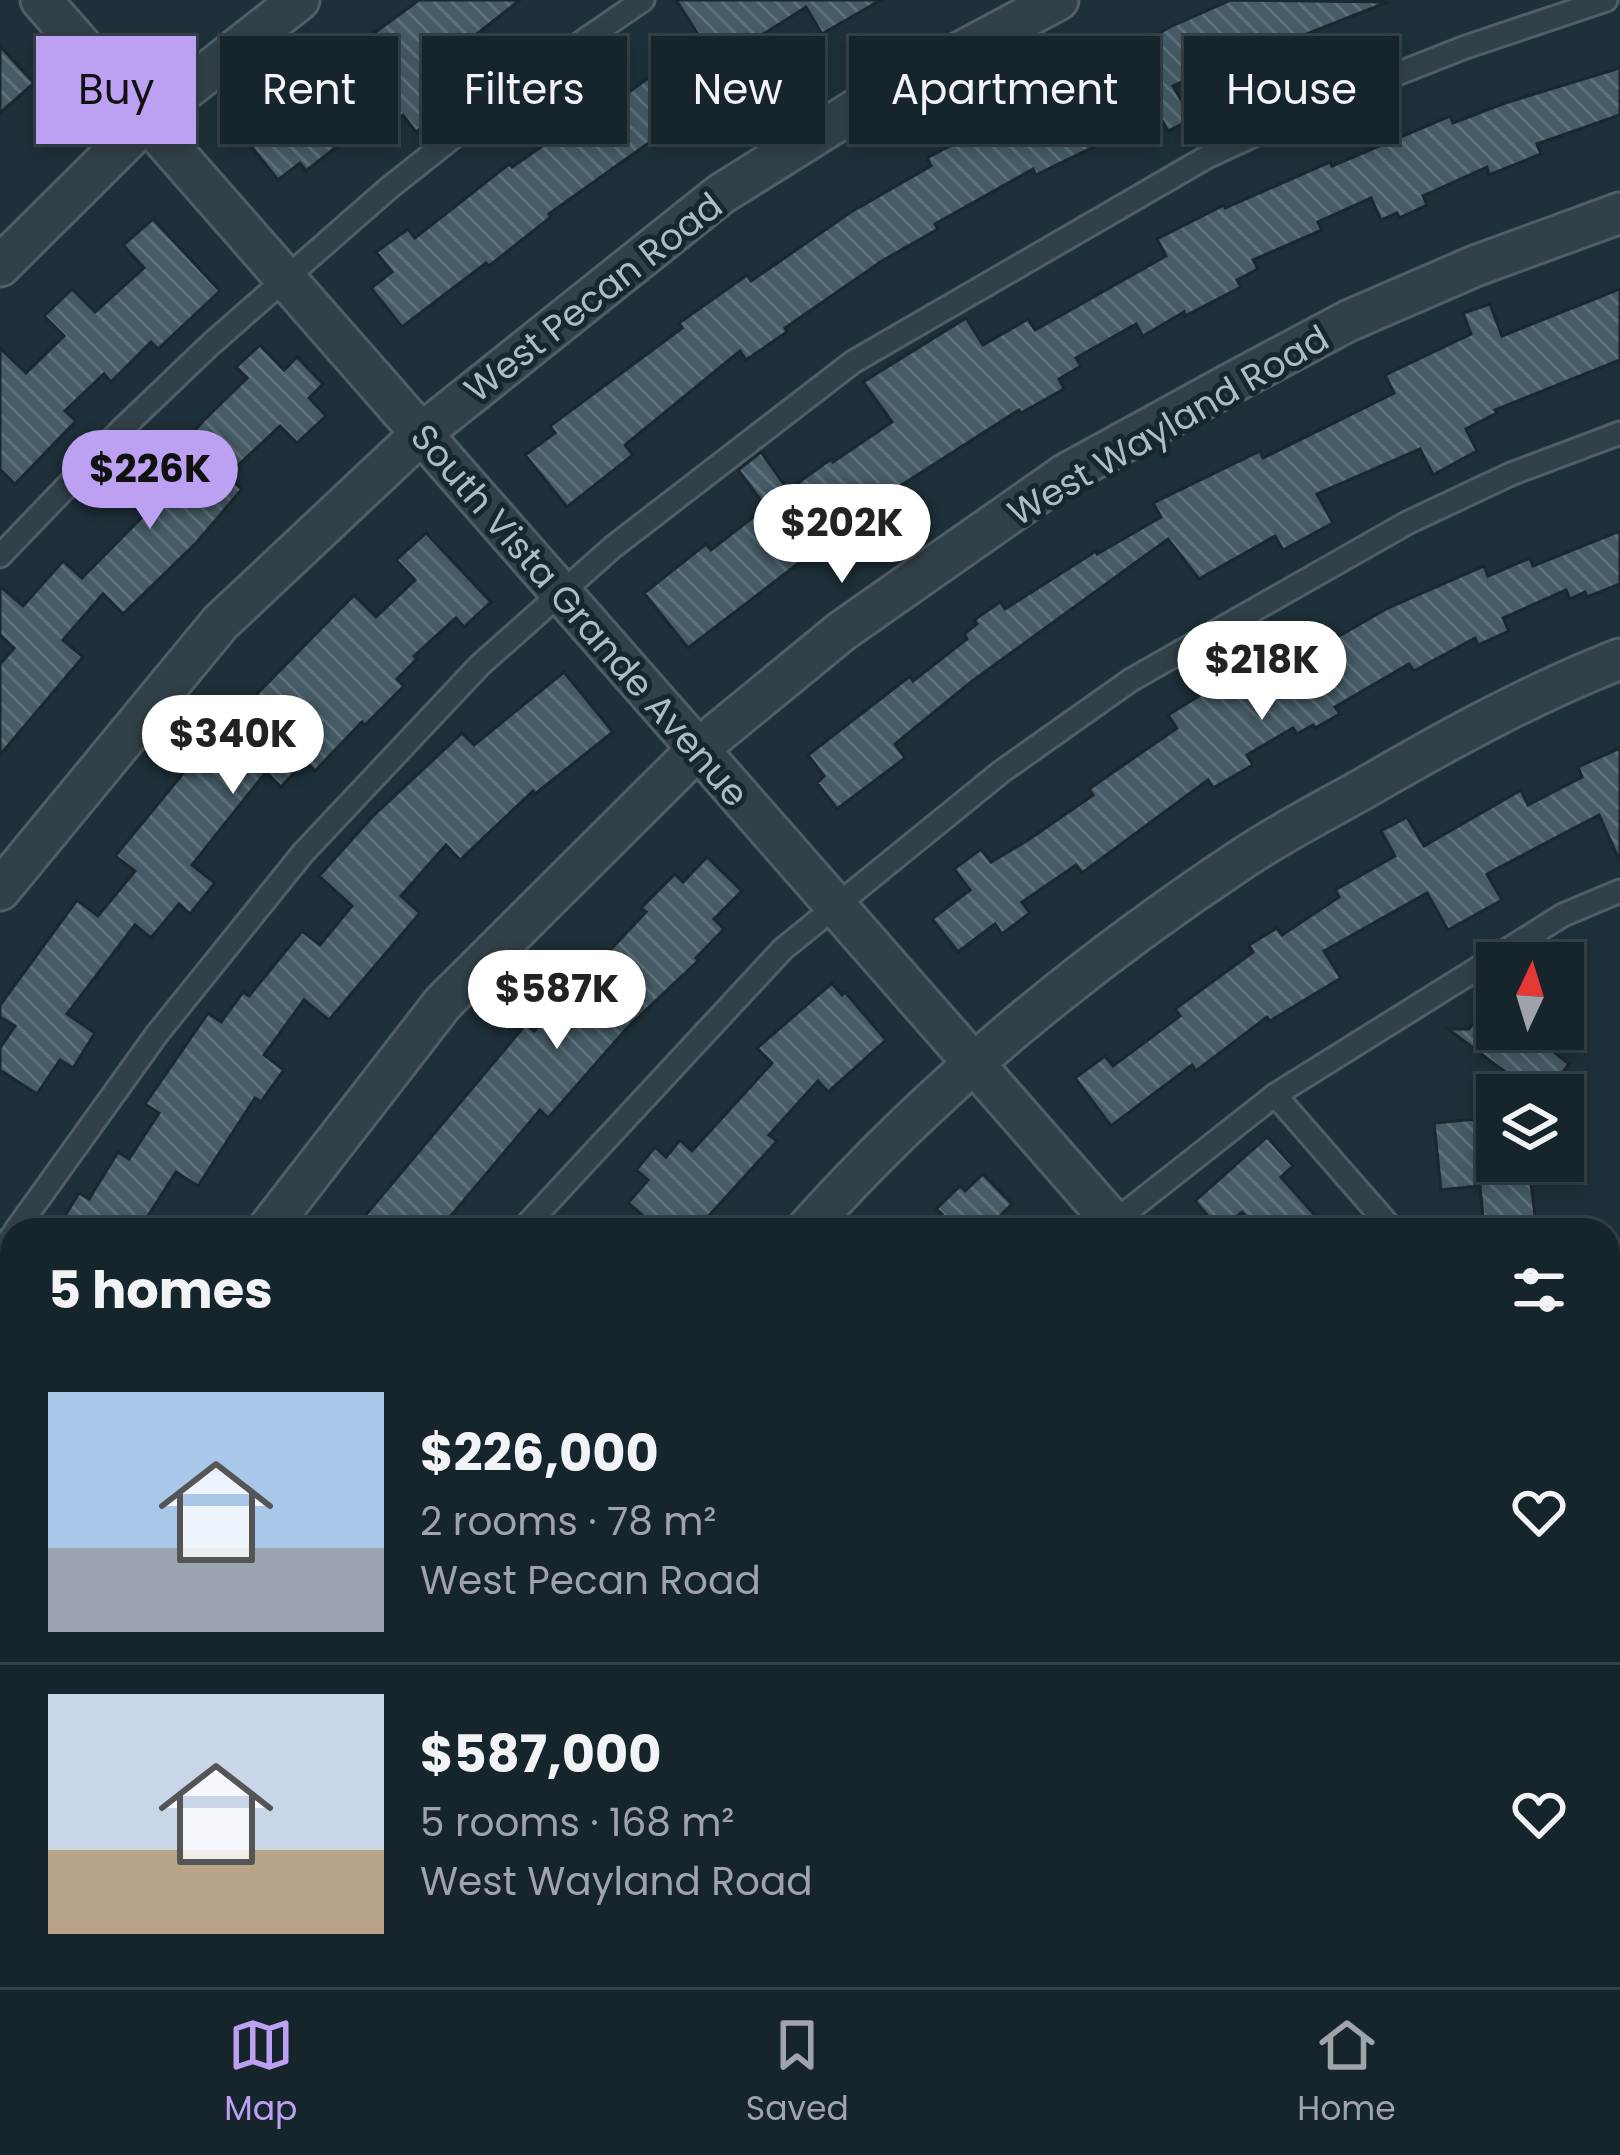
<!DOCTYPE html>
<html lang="en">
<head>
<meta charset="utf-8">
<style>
  :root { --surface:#16242b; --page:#1f2c33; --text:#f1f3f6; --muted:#9ea4a9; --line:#354147; --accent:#bca0f2 }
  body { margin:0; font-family:Poppins,sans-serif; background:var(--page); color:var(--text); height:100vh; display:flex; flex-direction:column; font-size:45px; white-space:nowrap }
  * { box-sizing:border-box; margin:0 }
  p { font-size:39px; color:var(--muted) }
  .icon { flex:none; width:66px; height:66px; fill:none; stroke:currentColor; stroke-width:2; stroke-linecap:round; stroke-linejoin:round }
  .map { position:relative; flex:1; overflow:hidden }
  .panel { position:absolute; left:0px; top:1218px; width:1620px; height:771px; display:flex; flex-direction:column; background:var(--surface); border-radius:36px 36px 0 0; box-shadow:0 6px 18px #0003,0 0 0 3px var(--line) }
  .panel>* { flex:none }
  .hud { position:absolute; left:36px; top:36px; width:1548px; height:108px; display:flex; gap:24px }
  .needle { width:78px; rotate:4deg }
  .controls { position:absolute; left:1476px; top:942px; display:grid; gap:24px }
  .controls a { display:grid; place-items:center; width:108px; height:108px; border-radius:0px; background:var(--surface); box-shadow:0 6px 18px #0003,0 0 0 3px var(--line); font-size:60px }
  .price { position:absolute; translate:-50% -102px; padding:0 27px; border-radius:42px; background:#fff; color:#222; font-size:39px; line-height:78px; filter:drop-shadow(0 3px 6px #0008) }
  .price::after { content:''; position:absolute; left:50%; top:72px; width:36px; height:27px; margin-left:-18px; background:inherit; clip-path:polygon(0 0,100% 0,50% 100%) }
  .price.selected { background:var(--accent); color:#111 }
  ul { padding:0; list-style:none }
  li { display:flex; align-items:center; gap:36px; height:300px; padding:0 48px }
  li+li { border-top:3px solid var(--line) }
  li span { display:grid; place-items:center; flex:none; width:336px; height:240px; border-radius:0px; color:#555 }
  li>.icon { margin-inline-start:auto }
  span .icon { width:144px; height:144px; fill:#fffc; stroke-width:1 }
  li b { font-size:51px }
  h2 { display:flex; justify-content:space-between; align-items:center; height:144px; padding:0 48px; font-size:51px }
  .pill { padding:0 42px; border-radius:0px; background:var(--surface); box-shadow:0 6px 18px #0003,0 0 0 3px var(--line); font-size:42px; line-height:108px }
  .pill.selected { background:var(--accent); color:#111 }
  .tab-bar { display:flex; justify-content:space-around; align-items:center; height:168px; border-top:3px solid var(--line); background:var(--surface); font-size:33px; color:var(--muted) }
  .tab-bar a { display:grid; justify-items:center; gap:6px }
  .tab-bar .selected { color:var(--accent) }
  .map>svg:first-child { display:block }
</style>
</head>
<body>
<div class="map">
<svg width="1620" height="1987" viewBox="0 0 1620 1987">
  <defs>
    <pattern id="building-back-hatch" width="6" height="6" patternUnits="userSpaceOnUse" patternTransform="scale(3)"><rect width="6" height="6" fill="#465b65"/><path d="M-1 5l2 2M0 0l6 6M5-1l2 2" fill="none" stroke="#5e717a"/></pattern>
  </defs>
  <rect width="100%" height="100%" fill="#1e3039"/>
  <g fill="url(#building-back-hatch)" stroke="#1a282f" stroke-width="3">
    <path d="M419 0H520L427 73 452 107 416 132 403 115 372 138 363 126 306 171 300 163 278 180 242 135 286 100 270 80 323 39 339 59Z"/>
    <path d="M676 0H881L822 34 806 7 751 42 766 66 694 112 697 116 654 147 650 142 549 214 551 217 489 266 486 263 402 327 371 288 392 272 376 252 408 229 415 238 509 164 512 167 594 110 598 115 701 39Z"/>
    <path d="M1231 0 1388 2 1263 51 1267 59 1237 72 1231 60 1173 86 1192 119 1168 131 1159 115 1036 175 1033 169 935 224 938 229 882 261 785 328 787 332 746 360 740 351 625 445 633 455 567 507 525 455 555 433 550 426 682 328 679 323 747 275 751 281 851 212 931 166 927 158 1172 26Z"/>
    <path d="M0 46 34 83 0 113Z"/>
    <path d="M1620 68V115L1537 144 1541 154 1489 175 1487 167 1423 196 1427 205 1399 218 1397 213 1381 220 1371 198 1318 222 1322 230 1253 260 1258 269 1237 280 1241 287 1185 316 1184 312 1143 336 1136 324 1076 358 1081 366 1059 379 1064 389 1021 413 1019 410 886 495 880 485 818 527 823 533 802 550 807 557 688 648 644 593 706 544 711 550 766 507 738 470 761 452 788 490 831 459 833 462 892 422 863 382 966 318 983 345 1028 319 1035 330 1166 256 1157 239 1224 205 1225 208 1330 162 1332 166 1450 116 1453 123 1505 103Z"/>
    <path d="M153 219 220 291 158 349 151 342 111 382 104 374 65 411 76 421 15 484 0 469V348L26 373 64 336 44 316 72 289 95 312 144 268 123 245Z"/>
    <path d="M1620 289V360L1495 410 1497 413 1466 429 1477 451 1433 475 1420 449 1317 494 1333 523 1283 550 1275 536 1199 579 1168 539 971 682 895 744 905 758 837 809 817 783 824 776 808 755 910 676 913 681 967 639 964 634 977 624 974 620 1000 602 1005 609 1096 551 1097 554 1161 517 1153 503 1260 451 1263 458 1394 393 1385 375 1471 334 1463 313 1490 304 1502 336Z"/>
    <path d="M260 345 284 370 297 357 323 384 309 398 326 416 297 443 280 426 227 476 242 489 197 542 123 614 103 594 63 640 83 657 0 755V664L14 648 0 635V586L23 606 63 561 82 578 154 505 140 494 203 421 247 378 236 367Z"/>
    <path d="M1620 531V584L1587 597 1585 592 1570 599 1566 590 1503 618 1509 631 1478 645 1475 638 1414 671 1409 664 1335 707 1340 714 1315 728 1313 725 1297 734 1293 728 1247 755 1253 765 1213 788 1208 780 1082 873 1076 865 1022 902 1030 913 1002 934 995 924 958 952 932 919 970 890 954 869 981 849 991 862 1028 840 1093 795 1089 789 1177 728 1168 715 1207 691 1191 663 1213 651 1227 675 1238 669 1249 688 1386 609 1484 566 1488 576 1530 558 1533 566Z"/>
    <path d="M426 533 491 602 464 627 456 618 414 656 417 659 397 679 404 686 365 725 362 722 315 771 305 761 281 787 266 772 192 865 215 883 190 914 179 904 151 938 135 925 67 1014 95 1033 73 1068 60 1060 37 1094 0 1070V1048L15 1026 0 1017V1005L77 900 98 916 135 871 115 856 204 748 225 765 270 717 251 700 354 595 376 617 415 580 396 560Z"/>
    <path d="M564 672 613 732 535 794 533 791 460 860 446 845 401 896 420 913 329 1020 304 1000 264 1055 284 1070 261 1102 255 1098 198 1186 176 1172 139 1230H56L79 1193 89 1199 118 1152 129 1159 159 1113 145 1104 208 1013 221 1022 243 992 249 996 302 931 320 945 352 906 319 876 373 816 462 733 474 745Z"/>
    <path d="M1620 748V862L1599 815 1487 874 1502 900 1448 930 1427 893 1324 951 1341 978 1270 1021 1267 1017 1196 1071 1192 1065 1111 1126 1075 1078 1105 1056 1113 1066 1180 1016 1175 1009 1253 952 1249 945 1277 928 1282 935 1339 897 1335 890 1395 856 1381 831 1407 817 1424 846 1521 790 1528 805 1582 777 1578 767Z"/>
    <path d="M707 857 742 891 714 919 724 929 696 958 699 960 628 1027 548 1118 540 1110 439 1230H353L526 1024 534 1031 646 912 641 908 675 874 683 882Z"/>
    <path d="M832 983 842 995 845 992 886 1040 828 1092 818 1081 769 1135 777 1141 696 1230H660L628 1203 648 1180 636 1170 655 1147 666 1157 680 1140 692 1151 772 1063 757 1048Z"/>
    <path d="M1497 992V1029H1566L1550 1049 1569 1064 1545 1095H1536L1448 1029H1469Z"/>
    <path d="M1497 1117V1161H1528L1537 1230H1484L1480 1186 1441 1190 1434 1123Z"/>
    <path d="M1267 1137 1293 1166 1281 1177 1328 1230H1258L1242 1212 1220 1230 1195 1201Z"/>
    <path d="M983 1174 1012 1204 986 1230H925L942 1214 936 1209 960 1186 965 1191Z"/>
  </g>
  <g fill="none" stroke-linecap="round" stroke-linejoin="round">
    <defs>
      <g id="service">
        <path d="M0 556 121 430 211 344 389 188 515 88 643 0"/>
        <path d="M1275 1095 1393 1230"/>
        <path d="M1110 1225 1275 1095 1563 915 1620 891"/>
        <path d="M16 1230 157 1034 303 853 480 665 613 547 853 362 1207 157 1321 104 1463 48 1606 0"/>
        <path d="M522 1230 783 949 1001 772 1131 680 1407 523 1511 474 1620 433"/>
        <path d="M0 1253 12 1236"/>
        <path d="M1608 1476 1620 1490"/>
        <path d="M1608 1963 1620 1949"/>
        <path d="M808 1977 828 1987"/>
        <path d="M111 1987 115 1977"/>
        <path d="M560 1987 564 1977"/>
        <path d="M1587 1987 1596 1977"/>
      </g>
      <g id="minor">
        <path d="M41 0 1120 1230"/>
        <path d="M0 266 147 120 299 0"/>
        <path d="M0 890 220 623 422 433 721 194 873 99 1058 0"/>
        <path d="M267 1230 443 1003 697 750 842 631 1066 474 1230 384 1348 321 1475 266 1620 213"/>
        <path d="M806 1230C931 1089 1085 963 1242 859 1282 832 1326 810 1368 786 1449 739 1533 693 1620 659"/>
        <path d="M1608 1619 1620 1610"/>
        <path d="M0 1680 12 1655"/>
        <path d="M1608 1681 1620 1671"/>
        <path d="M1259 1977 1274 1987"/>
        <path d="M333 1987 336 1977"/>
        <path d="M1320 1987 1327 1977"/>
      </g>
    </defs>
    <use href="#service" stroke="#505f67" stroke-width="27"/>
    <use href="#minor" stroke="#505f67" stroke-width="45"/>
    <use href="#service" stroke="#324149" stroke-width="21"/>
    <use href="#minor" stroke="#324149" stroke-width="39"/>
  </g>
  <g text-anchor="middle" stroke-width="10" stroke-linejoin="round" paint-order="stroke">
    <g font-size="36" fill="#acbdc6" stroke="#18262d">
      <text transform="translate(593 297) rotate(-38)" y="13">West Pecan Road</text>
      <text transform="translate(1168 425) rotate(-30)" y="13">West Wayland Road</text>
      <text transform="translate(580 615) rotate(49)" y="13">South Vista Grande Avenue</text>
    </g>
  </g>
</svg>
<div class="controls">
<a><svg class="needle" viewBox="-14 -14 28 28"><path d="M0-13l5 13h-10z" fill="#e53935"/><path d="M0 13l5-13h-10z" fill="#9ea4a9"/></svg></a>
<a><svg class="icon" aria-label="layers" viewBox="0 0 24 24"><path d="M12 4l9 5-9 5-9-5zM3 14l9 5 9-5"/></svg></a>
</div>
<b class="price selected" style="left:150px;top:532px">$226K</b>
<b class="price" style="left:842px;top:586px">$202K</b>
<b class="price" style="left:1262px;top:723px">$218K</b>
<b class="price" style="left:233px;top:797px">$340K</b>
<b class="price" style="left:557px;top:1052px">$587K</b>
<div class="hud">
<a class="pill selected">Buy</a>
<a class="pill">Rent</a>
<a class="pill">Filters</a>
<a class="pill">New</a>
<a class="pill">Apartment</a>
<a class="pill">House</a>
</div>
<section class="panel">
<h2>5 homes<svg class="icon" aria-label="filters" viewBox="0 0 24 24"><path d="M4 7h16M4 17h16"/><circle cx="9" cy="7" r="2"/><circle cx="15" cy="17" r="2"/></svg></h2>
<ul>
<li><span style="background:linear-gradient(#a9c7e8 65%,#9aa5b1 0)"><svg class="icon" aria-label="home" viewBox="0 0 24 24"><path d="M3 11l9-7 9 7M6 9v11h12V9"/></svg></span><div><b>$226,000</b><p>2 rooms · 78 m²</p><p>West Pecan Road</p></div><svg class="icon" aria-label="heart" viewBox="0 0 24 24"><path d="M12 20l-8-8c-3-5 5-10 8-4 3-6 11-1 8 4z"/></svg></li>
<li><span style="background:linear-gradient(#c9d6e8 65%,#b9a48a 0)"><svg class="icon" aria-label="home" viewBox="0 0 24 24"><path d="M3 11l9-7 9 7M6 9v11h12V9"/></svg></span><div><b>$587,000</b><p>5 rooms · 168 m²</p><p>West Wayland Road</p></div><svg class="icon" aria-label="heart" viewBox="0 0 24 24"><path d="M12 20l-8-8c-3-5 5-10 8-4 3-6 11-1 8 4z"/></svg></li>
</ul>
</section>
</div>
<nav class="tab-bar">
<a class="selected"><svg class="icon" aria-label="map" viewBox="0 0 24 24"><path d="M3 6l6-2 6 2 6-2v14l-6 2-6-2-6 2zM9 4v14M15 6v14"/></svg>Map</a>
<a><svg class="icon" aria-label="saved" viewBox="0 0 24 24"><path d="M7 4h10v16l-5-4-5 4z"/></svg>Saved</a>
<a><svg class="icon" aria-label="home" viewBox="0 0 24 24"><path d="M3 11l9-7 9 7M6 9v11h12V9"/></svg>Home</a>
</nav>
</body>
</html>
